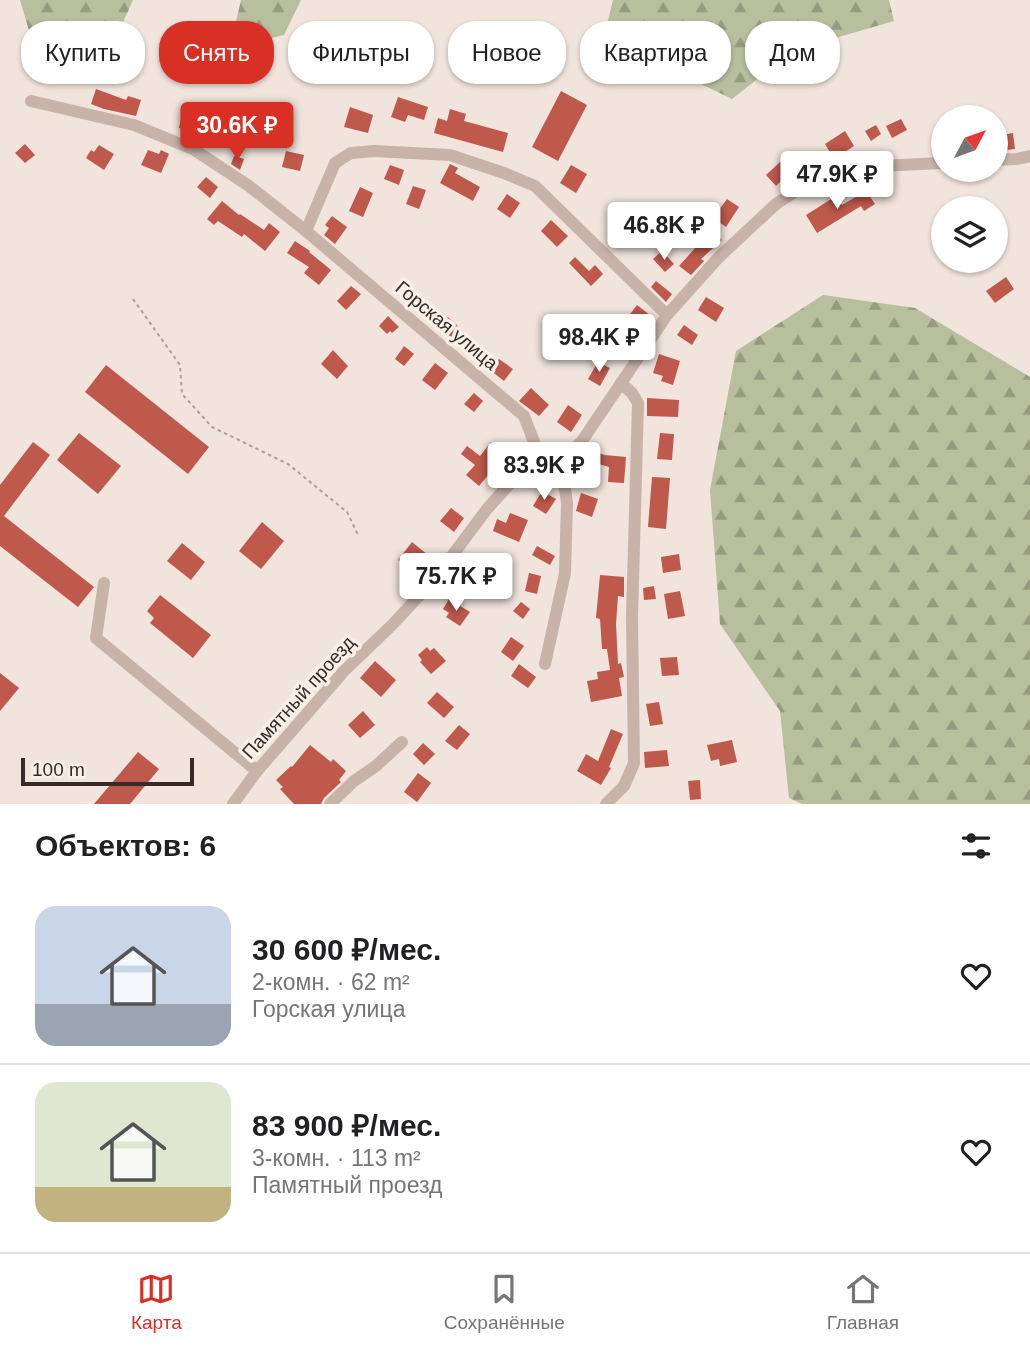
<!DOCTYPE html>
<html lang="ru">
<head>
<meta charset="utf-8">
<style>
  :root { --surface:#fff; --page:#f6f6f6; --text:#202124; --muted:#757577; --line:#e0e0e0; --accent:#d93025 }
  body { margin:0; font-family:Helvetica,sans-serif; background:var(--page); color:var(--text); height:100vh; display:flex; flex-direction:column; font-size:26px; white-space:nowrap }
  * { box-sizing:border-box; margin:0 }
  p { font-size:23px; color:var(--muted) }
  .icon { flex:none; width:38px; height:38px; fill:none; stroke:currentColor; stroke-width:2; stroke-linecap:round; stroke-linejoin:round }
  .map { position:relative; height:804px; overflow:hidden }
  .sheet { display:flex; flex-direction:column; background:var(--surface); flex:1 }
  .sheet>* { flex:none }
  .guide { position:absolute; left:21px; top:21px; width:989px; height:63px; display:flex; gap:14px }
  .needle { width:46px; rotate:49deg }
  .fabs { position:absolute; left:931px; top:105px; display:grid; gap:14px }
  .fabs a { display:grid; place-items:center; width:77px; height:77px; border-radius:50%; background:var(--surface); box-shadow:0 2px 5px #0004; font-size:35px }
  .scale { position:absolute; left:21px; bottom:18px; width:173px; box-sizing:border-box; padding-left:7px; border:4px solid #352b28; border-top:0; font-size:19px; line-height:24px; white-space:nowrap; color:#352b28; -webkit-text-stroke:5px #f8efe8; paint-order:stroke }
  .price { position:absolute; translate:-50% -60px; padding:0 16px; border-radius:7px; background:#fff; color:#222; font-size:23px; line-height:46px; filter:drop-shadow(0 2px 4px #0008) }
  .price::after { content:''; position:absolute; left:50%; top:42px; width:21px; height:16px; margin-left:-10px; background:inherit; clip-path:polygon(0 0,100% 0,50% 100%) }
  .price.current { background:var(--accent); color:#fff }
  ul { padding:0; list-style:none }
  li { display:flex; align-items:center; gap:21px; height:175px; padding:0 35px }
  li+li { border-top:2px solid var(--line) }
  li span { display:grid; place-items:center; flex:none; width:196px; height:140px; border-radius:21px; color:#555 }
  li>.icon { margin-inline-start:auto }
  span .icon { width:84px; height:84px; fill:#fffc; stroke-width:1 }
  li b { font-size:30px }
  h2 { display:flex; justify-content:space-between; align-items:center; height:84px; padding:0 35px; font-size:30px }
  .tag { padding:0 24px; border-radius:28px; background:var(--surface); box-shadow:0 2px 5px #0004; font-size:24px; line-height:63px }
  .tag.current { background:var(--accent); color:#fff }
  .tabs { display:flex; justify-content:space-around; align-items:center; height:98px; border-top:2px solid var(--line); background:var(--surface); font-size:19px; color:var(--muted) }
  .tabs a { display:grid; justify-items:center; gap:4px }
  .tabs .current { color:var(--accent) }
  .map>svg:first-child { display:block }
</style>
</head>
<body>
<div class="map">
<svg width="1030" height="804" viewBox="0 0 1030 804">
  <defs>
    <pattern id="forest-firs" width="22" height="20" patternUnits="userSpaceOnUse" patternTransform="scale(1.75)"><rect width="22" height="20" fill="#b8bf9d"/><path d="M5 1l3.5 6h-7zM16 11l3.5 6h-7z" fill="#969b80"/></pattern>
  </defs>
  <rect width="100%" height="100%" fill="#f0e4dc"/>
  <g fill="url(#forest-firs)">
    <path d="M20 0H133L121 27 38 61Z"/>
    <path d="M241 0H301L284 35 230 48Z"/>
    <path d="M613 0H889L894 21 794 50 732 99 604 37Z"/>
    <path d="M823 295 915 308 1030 377V804H802L789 798 780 711 720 624 710 490 736 351Z"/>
  </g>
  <g fill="#be594c">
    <path d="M96 89 126 100 128 96 141 100 136 116 104 109 91 104Z"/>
    <path d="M561 91 587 105 558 161 532 147Z"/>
    <path d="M398 97 428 107 424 120 408 115 405 122 391 117Z"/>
    <path d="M350 107 373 115 368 133 344 127Z"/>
    <path d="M450 109 466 114 464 121 508 133 503 152 434 133 438 118 447 121Z"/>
    <path d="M183 111 197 114 193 131 179 128Z"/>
    <path d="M901 119 907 130 892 138 886 126Z"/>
    <path d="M876 125 881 134 871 141 865 131Z"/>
    <path d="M845 131 854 146 834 159 825 144Z"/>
    <path d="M1013 133 1015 149 998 151 996 136Z"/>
    <path d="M25 144 35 155 25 163 15 153Z"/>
    <path d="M99 145 114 154 104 170 86 158 91 150 94 152Z"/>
    <path d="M148 150 159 154 161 150 169 154 161 173 141 165Z"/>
    <path d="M286 151 304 155 300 171 282 167Z"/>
    <path d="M234 156 244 159 240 170 231 164Z"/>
    <path d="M780 162 790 173 776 186 766 175Z"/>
    <path d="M450 164 458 168 455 173 480 187 473 201 440 183Z"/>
    <path d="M390 165 404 170 399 185 384 179Z"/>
    <path d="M571 165 587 174 576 193 560 183Z"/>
    <path d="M206 177 218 187 210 198 197 187Z"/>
    <path d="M413 186 426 190 419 209 406 204Z"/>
    <path d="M360 187 373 193 363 217 349 211Z"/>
    <path d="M866 191 875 204 864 211 861 206 817 233 806 215 836 196 842 205Z"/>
    <path d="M507 194 520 203 510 218 497 209Z"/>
    <path d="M727 199 739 207 726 227 713 218Z"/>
    <path d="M222 201 239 215 240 214 264 230 269 223 280 232 265 251 244 234 242 237 218 221 214 225 207 219Z"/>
    <path d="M332 216 347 227 335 244 324 235 329 228 325 225Z"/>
    <path d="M551 220 568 236 557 247 541 231Z"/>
    <path d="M714 231 722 240 701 259 704 261 691 275 679 266 697 246Z"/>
    <path d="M295 241 310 251 309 252 331 270 319 285 304 273 309 267 287 253Z"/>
    <path d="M662 251 674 264 665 272 653 259Z"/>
    <path d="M575 257 589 271 595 265 603 274 591 286 569 263Z"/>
    <path d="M1006 277 1014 289 995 303 986 291Z"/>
    <path d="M656 281 672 294 666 302 651 287Z"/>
    <path d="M351 286 361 294 346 310 337 301Z"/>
    <path d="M706 297 724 308 716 322 698 310Z"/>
    <path d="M637 305 650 315 637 333 624 322Z"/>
    <path d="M388 316 399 327 392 333 390 331 387 334 379 326Z"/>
    <path d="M448 317 460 328 451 337 439 327Z"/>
    <path d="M684 325 698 335 692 345 677 335Z"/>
    <path d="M404 346 414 354 404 366 395 359Z"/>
    <path d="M333 350 348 366 337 379 321 364Z"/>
    <path d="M659 354 680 361 673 385 661 381 663 376 653 373Z"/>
    <path d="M499 359 513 369 504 381 490 370Z"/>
    <path d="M598 362 610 368 600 386 588 379Z"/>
    <path d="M435 363 448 373 435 390 422 380Z"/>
    <path d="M106 365 209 447 188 474 85 392Z"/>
    <path d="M531 388 549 405 539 416 519 401Z"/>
    <path d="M474 393 483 401 474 412 464 404Z"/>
    <path d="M647 398 679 400 678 417 647 416Z"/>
    <path d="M568 405 582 415 571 432 557 422Z"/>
    <path d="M79 433 121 466 98 494 57 460Z"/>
    <path d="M660 433 674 434 672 460 657 459Z"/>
    <path d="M33 442 50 455 4 516 94 587 78 607 0 546V485Z"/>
    <path d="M491 442 504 452 493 468H494L479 486 466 475 475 465 461 454 467 446 480 456Z"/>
    <path d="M586 449 605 455 626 457 624 483 608 482 609 467 582 459Z"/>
    <path d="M652 477 670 478 666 529 648 527Z"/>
    <path d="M542 491 556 499 546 514 533 506Z"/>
    <path d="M581 493 598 499 592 517 576 511Z"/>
    <path d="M451 508 464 518 454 532 440 521Z"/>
    <path d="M510 513 528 520 519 542 493 531 497 519 506 523Z"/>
    <path d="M262 522 284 541 261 569 239 551Z"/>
    <path d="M412 542 428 555 416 570 413 568 411 571 398 560Z"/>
    <path d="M182 543 205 562 191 580 167 561Z"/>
    <path d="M537 546 555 556 550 565 532 555Z"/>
    <path d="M679 554 681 570 663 573 661 557Z"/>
    <path d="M529 573 541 576 537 594 525 591Z"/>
    <path d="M600 575 624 577V597L618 596 616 624 618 664 621 663 624 677 619 678 622 696 591 702 587 681 598 679 597 672 610 670 607 649H602L600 619 596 618Z"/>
    <path d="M654 586 656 599 644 600 643 588Z"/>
    <path d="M680 591 685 616 668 619 664 594Z"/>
    <path d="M160 595 211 635 193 658 150 623 154 618 147 611Z"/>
    <path d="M449 599 470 612 460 626 446 617 449 613 443 609Z"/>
    <path d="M521 602 530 609 523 619 513 611Z"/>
    <path d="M511 637 524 646 513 661 501 652Z"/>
    <path d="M427 647 430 651 434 648 446 661 431 674 420 662 422 660 418 655Z"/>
    <path d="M677 657 679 675 662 676 660 658Z"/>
    <path d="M375 661 396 680 381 697 360 678Z"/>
    <path d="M519 664 536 677 528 688 511 676Z"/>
    <path d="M0 673 19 688 0 711Z"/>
    <path d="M437 692 454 707 444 718 427 703Z"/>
    <path d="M659 702 663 724 650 726 646 704Z"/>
    <path d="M363 711 375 725 360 738 348 725Z"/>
    <path d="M459 725 470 734 457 750 445 741Z"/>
    <path d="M611 729 623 734 609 767 611 768 601 785 577 771 586 754 598 761Z"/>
    <path d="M732 740 737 762 720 766 719 759 711 761 707 745Z"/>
    <path d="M423 743 435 754 424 765 413 754Z"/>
    <path d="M310 745 331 762 333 759 346 771 339 780 341 782 324 798 321 804H294L280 789 283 787 276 780 291 766 292 767Z"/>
    <path d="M667 750 669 766 645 768 644 752Z"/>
    <path d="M138 752 159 769 130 804H94Z"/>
    <path d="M418 773 431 783 417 802 404 792Z"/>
    <path d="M700 780 701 799 690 800 688 781Z"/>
  </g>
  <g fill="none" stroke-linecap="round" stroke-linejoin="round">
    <path stroke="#b49d93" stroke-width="2" stroke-dasharray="3.5 3.5" stroke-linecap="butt" d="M133 299 180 365 182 394 212 427 288 464 347 512 359 537"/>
    <g stroke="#c8b3a9" stroke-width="12">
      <path d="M31 101 134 125 193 149 249 186 306 231 524 416 534 442V462"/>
      <path d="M996 160 1017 159 1030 156"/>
      <path d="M306 231 335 163 351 153 374 151 450 155 504 173 535 186 667 315"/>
      <path d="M534 462 548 465 561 463 582 441 667 315 719 257 776 204 796 191 833 174 858 167 943 163"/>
      <path d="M104 583 96 638 257 771"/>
      <path d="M545 664 565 573 567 503 561 463"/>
      <path d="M233 804 257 771 344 671 392 625 434 580 487 509 514 479 534 462"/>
      <path d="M330 804 354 781 376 766 402 742"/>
      <path d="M606 804 624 786 634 763 632 617 638 403 632 393 621 383"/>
    </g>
  </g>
  <g text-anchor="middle" stroke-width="7" stroke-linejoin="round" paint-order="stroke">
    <g font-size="19" fill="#352b28" stroke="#f8efe8">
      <text transform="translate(447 325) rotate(40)" y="7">Горская улица</text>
      <text transform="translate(298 697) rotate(-48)" y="7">Памятный проезд</text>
    </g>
  </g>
</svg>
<div class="fabs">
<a><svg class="needle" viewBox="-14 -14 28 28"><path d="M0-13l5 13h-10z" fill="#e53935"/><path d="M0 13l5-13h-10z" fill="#757577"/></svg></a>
<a><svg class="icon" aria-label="layers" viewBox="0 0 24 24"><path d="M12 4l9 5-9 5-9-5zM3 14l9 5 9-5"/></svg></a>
</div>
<div class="scale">100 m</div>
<b class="price current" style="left:237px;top:162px">30.6K ₽</b>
<b class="price" style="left:837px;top:211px">47.9K ₽</b>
<b class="price" style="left:664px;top:262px">46.8K ₽</b>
<b class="price" style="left:599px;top:374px">98.4K ₽</b>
<b class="price" style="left:544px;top:502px">83.9K ₽</b>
<b class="price" style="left:456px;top:613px">75.7K ₽</b>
<div class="guide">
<a class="tag">Купить</a>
<a class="tag current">Снять</a>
<a class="tag">Фильтры</a>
<a class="tag">Новое</a>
<a class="tag">Квартира</a>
<a class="tag">Дом</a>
</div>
</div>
<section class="sheet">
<h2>Объектов: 6<svg class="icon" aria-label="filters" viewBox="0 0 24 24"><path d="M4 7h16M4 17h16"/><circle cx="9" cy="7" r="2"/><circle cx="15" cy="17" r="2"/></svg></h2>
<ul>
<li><span style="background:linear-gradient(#c9d6e8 70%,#9aa5b1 0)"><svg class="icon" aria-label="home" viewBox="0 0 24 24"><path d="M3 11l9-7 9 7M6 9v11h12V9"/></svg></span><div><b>30 600 ₽/мес.</b><p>2-комн. · 62 m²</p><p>Горская улица</p></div><svg class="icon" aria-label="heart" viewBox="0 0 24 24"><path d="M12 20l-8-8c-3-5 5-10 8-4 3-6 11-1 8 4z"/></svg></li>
<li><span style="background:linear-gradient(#dfe7d0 75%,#c2b280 0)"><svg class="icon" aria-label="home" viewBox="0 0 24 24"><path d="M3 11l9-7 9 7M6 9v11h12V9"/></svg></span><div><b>83 900 ₽/мес.</b><p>3-комн. · 113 m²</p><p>Памятный проезд</p></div><svg class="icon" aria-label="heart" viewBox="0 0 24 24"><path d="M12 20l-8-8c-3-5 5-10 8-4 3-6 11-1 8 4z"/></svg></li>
</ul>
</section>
<nav class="tabs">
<a class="current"><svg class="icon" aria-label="map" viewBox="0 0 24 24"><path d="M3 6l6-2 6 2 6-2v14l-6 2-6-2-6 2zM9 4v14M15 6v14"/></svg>Карта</a>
<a><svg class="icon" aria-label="saved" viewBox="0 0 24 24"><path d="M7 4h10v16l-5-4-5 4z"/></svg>Сохранённые</a>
<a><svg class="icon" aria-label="home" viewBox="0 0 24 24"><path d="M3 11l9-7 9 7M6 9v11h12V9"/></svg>Главная</a>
</nav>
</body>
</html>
